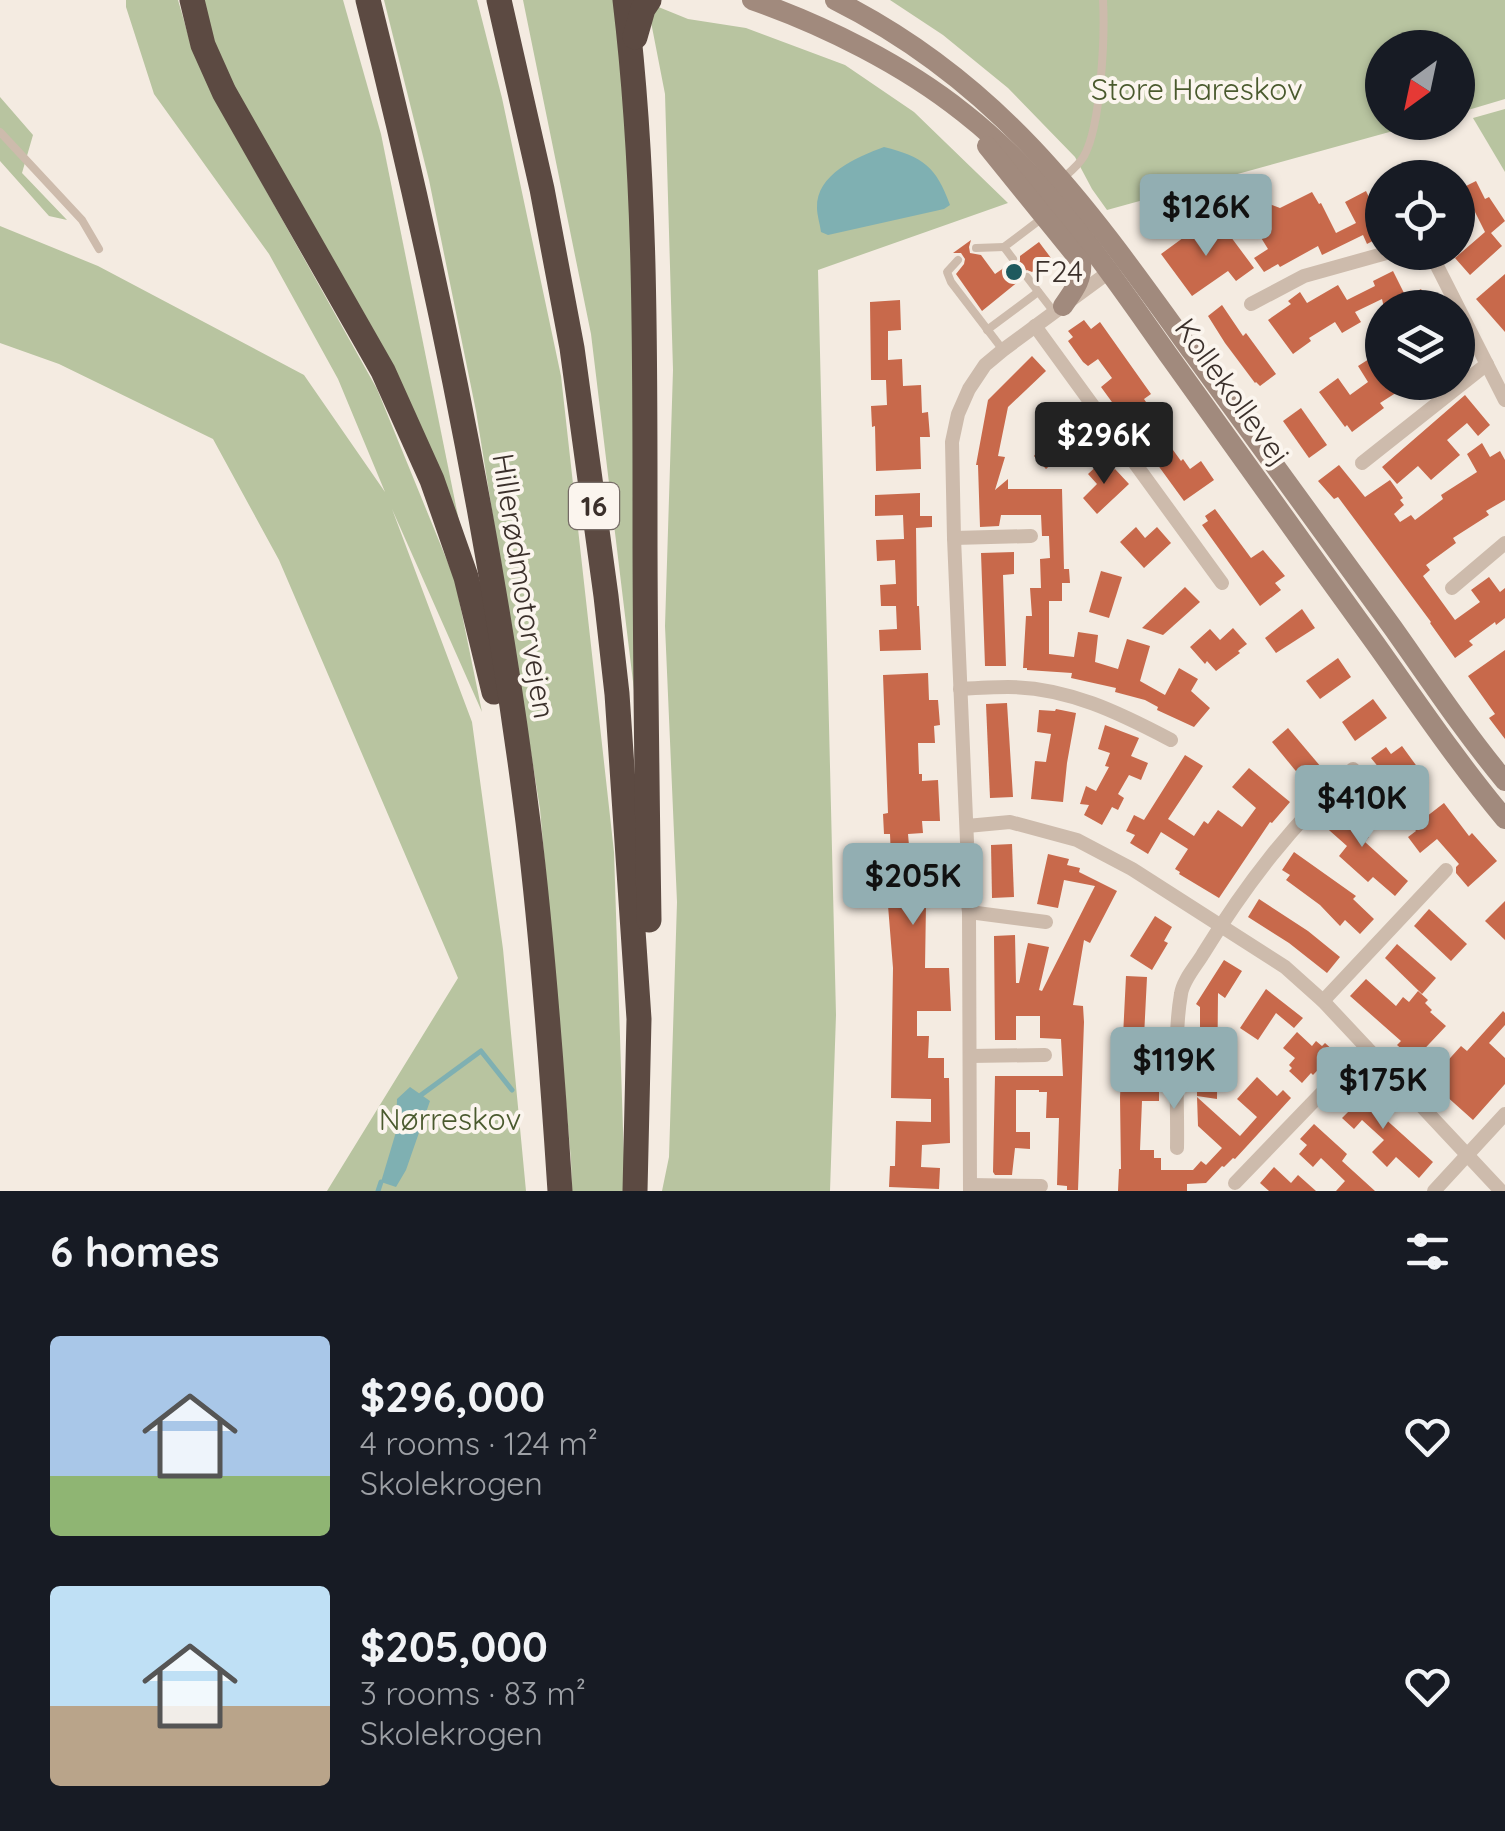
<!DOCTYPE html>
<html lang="en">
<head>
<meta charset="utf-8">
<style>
  :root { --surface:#171b24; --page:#242831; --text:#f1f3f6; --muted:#9ea1a6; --accent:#92aeb2 }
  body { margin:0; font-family:Quicksand,sans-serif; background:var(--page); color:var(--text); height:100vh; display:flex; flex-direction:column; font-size:38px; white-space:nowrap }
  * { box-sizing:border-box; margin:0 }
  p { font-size:32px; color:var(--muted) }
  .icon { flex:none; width:55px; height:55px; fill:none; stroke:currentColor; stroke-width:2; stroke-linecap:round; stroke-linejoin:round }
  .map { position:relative; height:1191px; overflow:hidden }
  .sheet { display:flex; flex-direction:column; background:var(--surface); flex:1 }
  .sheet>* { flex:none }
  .needle { width:65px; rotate:213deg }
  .tools { position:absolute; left:1365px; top:30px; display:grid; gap:20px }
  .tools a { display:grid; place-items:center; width:110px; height:110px; border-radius:50%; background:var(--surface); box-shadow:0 2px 8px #0004; font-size:50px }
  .price { position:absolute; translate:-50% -85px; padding:0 22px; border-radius:10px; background:var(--accent); color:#111; font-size:32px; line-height:65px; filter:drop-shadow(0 2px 5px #0008) }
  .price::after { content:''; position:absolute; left:50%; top:60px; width:30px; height:22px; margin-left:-15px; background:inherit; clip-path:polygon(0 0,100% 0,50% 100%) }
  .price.selected { background:#222; color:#fff }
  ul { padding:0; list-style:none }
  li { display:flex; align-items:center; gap:30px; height:250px; padding:0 50px }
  li span { display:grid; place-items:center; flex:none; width:280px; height:200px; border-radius:10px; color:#555 }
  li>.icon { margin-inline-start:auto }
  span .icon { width:120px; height:120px; fill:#fffc; stroke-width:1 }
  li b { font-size:42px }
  h2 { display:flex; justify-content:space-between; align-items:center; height:120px; padding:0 50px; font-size:42px }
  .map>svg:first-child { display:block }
</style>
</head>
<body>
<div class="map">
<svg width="1505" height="1191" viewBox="0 0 1505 1191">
  <rect width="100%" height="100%" fill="#f4ebe1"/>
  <g fill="#b8c4a0">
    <path d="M126 0H178L191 45 216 101 377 389 455 580 482 712 392 509 472 722 503 949 526 1191H327L458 978 279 560 213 439 59 364 0 343V226L98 266 304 375 385 492 338 379 269 254 154 94 126 7Z"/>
    <path d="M203 0H343L381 134 461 531 237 97 210 35Z"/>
    <path d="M384 0H477L502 98 561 376 614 852 625 1191H572L571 1160 540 809 476 411 429 180Z"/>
    <path d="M523 0H617L643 294 634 690 591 334Z"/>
    <path d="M890 0H1505V99L1458 113V48H1382V122L1422 123 1107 210 1092 189 1075 157 1008 88 943 35Z"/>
    <path d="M656 6 688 19 746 28 845 65 914 112 1008 203 818 270 836 1015 830 1191H662L669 1157 677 902 665 626 673 370 665 94 651 22Z"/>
    <path d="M0 97 33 135 22 173 67 220 49 216 0 161Z"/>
    <path d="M1505 109V172L1473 118Z"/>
  </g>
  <g fill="#7fb0b2">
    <path d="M884 147C923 157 936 166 950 205L944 209 828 235 821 232C820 224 817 215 817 208 816 174 857 157 884 147Z"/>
    <path d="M410 1087 430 1101 406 1170 396 1187 381 1182 396 1132 397 1099Z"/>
  </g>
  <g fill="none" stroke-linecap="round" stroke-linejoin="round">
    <g stroke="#7fb0b2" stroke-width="5">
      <path d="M421 1095 481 1051 512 1090"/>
      <path d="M378 1191 381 1182"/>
    </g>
  </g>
  <g fill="#c8694b">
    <path d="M1476 181 1485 199 1489 197 1505 221 1491 233 1502 246 1470 275 1455 258 1485 232 1473 208 1458 216V190Z"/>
    <path d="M1366 191 1382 224V236L1367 244 1363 235 1322 255 1318 246 1280 267 1278 264 1264 272 1254 258 1268 249 1255 228 1267 220 1269 204 1280 208 1312 192 1319 204 1321 203 1336 233 1356 223 1345 202Z"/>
    <path d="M1202 224 1212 238 1225 229 1254 268 1236 281 1228 271 1192 296 1161 254Z"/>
    <path d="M971 240 969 247 970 253 981 255 995 274 1008 265H1017L1020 261V256L1039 242 1051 258 1032 272 1027 270 1022 272 1020 280 982 311 956 274 964 264 965 259 961 253H953Z"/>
    <path d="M1393 271 1406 297 1421 289 1428 301 1414 308H1384L1382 299 1355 312 1361 322 1342 333 1335 322 1309 338 1311 341 1293 354 1268 320 1291 304 1288 301 1300 292 1307 303 1338 285 1347 300 1375 286 1373 281Z"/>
    <path d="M1505 274V332L1476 299Z"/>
    <path d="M900 300 901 330 888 331V360L902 359 903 386 921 385 922 413 928 412 930 437H920L921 469 876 471 875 426 872 427 871 406 887 405 886 380H871L870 302Z"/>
    <path d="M1222 305 1243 336 1246 333 1276 374 1260 386 1256 382 1255 383 1225 343 1208 316Z"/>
    <path d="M1084 320 1091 329 1100 322 1151 394 1144 399 1154 414 1149 417 1181 461 1183 459 1190 469 1201 461 1214 480 1184 501 1101 387 1112 378 1098 359 1088 366 1083 362 1068 341 1073 337 1068 331Z"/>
    <path d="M1377 354 1382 363V382H1413L1380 403 1384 408 1352 432 1347 425 1345 427 1319 392 1338 378 1350 395 1368 382 1358 366Z"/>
    <path d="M1032 356 1046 371 1008 407 998 456 1005 457 995 490 1008 479V489H1062L1064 569H1069L1070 583H1062V601H1049V654L1074 657 1078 632 1098 635 1095 662 1118 669 1127 639 1150 646 1140 681 1165 695 1179 668 1198 679 1191 691 1210 708 1194 727 1157 710 1158 707 1145 700 1115 692 1116 688 1071 678 1072 673 1027 670V668H1023L1026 616H1032L1030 588H1041L1040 559 1050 558 1049 536H1042L1041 515H1001L999 526 980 527 978 465H976L988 400Z"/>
    <path d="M1465 395 1490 425 1478 436 1467 423 1447 440 1460 455 1431 480 1418 466 1397 484 1382 467Z"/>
    <path d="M1063 406 1072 417 1075 415 1089 430 1046 469 1034 456 1037 452 1036 451 1063 426 1053 415Z"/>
    <path d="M1301 408 1327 445 1309 458 1283 421Z"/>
    <path d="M1482 443 1490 457 1500 451 1505 460V500L1486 511 1489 515 1453 538 1456 543 1426 565 1430 570 1423 576 1455 620 1480 602 1471 590 1489 577 1500 592 1505 588V618L1496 625 1495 622 1469 641 1473 645 1455 658 1430 623 1431 622 1338 497 1334 499 1318 481 1339 465 1365 497 1390 480 1403 498 1400 500 1404 505 1394 514 1400 522 1411 515 1415 520 1443 499 1441 495 1477 472 1467 454Z"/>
    <path d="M1101 462 1111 472 1115 469 1129 484 1097 514 1083 498 1097 484 1088 474Z"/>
    <path d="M920 493V516H932V527L916 528 917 606H919L921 650 880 651 879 630 897 629 896 606H881L880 585 896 584 895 560 877 561 876 540 904 539 903 515 875 516V495Z"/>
    <path d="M1215 509 1251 558 1263 550 1285 576 1275 583 1281 590 1260 606 1202 525 1208 521 1205 516Z"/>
    <path d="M1136 527 1145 538 1157 527 1171 543 1144 568 1120 542Z"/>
    <path d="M1014 552V574L1003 575 1006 666H985L981 553Z"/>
    <path d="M1101 571 1122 577 1109 618 1089 612Z"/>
    <path d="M1185 587 1200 602 1163 635 1142 628Z"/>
    <path d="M1302 609 1315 628 1276 653 1265 638Z"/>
    <path d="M1233 628 1247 644 1238 651 1240 653 1216 671 1207 661 1205 664 1190 647 1210 629 1220 640Z"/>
    <path d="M1505 650V739L1489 718 1495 714 1468 676Z"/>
    <path d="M1338 658 1351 677 1320 699 1306 681Z"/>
    <path d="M928 673 929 700H938L940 725 934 726 935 743H918L919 774H922V781L938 780 940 821H922L923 833 908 834 910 857 925 856V866L946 864 948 883 933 884V878L908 879V903H926L925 968H949L951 1011H917V1036H929L928 1058H944V1078H949L950 1143 922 1145 921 1167 940 1168 939 1189 889 1187 890 1166H895L896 1121 931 1122V1099L891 1098 893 968 887 893H891V858L890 834H884L883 814 888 813 883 675Z"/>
    <path d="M1373 699 1387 718 1355 741 1342 722Z"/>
    <path d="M1007 703 1013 797 990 798 986 704Z"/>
    <path d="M1056 709 1076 713 1067 763 1063 802 1031 799 1035 761 1046 762 1051 734 1037 732 1039 710 1055 711Z"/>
    <path d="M1105 725 1139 738 1131 756 1148 763 1141 780 1129 775 1118 794 1124 798 1118 810 1112 807 1102 825 1084 815 1089 805 1080 804 1086 786 1096 791 1109 767 1105 766 1110 753 1098 749Z"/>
    <path d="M1288 728 1321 767 1304 781 1272 742Z"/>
    <path d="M1402 746 1429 783 1414 794 1408 784 1382 803 1375 793 1383 787 1377 778 1384 774 1371 758 1386 747 1391 754Z"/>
    <path d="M1185 755 1203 766 1168 819 1194 836 1204 821 1208 824 1218 810 1242 827 1256 808 1232 787 1249 768 1290 802 1272 823 1270 822 1219 898 1179 874 1180 872 1175 869 1188 849 1161 832 1148 854 1130 843 1135 835 1126 831 1134 815 1144 820Z"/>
    <path d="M1444 803 1469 836 1472 833 1497 861 1468 887 1456 873V867L1459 864 1437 839 1420 853 1408 837 1416 831 1413 827Z"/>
    <path d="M1335 807 1347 817 1356 808 1371 822 1362 832 1369 837 1365 842 1408 881 1395 896 1373 877 1368 882 1339 856 1347 846 1321 823Z"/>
    <path d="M1012 844 1014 897 992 898 991 845Z"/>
    <path d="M1294 852 1356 896 1353 899 1374 919 1360 934 1345 920 1340 926 1320 905 1286 880 1290 875 1282 870Z"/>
    <path d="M1048 854 1069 859 1067 865 1080 868 1079 872 1117 891 1090 943 1084 940 1073 1005 1083 1006 1084 1022 1078 1190H1067V1186L1057 1185 1059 1118H1046L1047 1092H1039V1090H1016V1132H1030V1149L1015 1148 1012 1175H995L993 1172 995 1076H1063L1061 1039 1040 1038V1016H1016V1040H995L994 936 1015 935 1016 983H1019L1028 943 1049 947 1039 990 1042 991 1095 886 1064 880 1058 908 1037 904Z"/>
    <path d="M1259 899 1308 931 1340 957 1327 973 1289 943 1248 917Z"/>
    <path d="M1505 901V940L1485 921Z"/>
    <path d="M1429 909 1467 944 1451 961 1414 926Z"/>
    <path d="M1155 916 1172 927 1164 941 1168 943 1152 970 1130 956Z"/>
    <path d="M1397 944 1436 978 1422 994 1385 958Z"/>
    <path d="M1224 960 1242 971 1225 998 1218 993 1217 1099 1197 1096V1036H1200V1007L1196 1004Z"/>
    <path d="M1126 976 1147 977 1142 1077 1159 1078V1101H1142L1140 1150H1154V1158H1161V1170H1193L1201 1161 1206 1165 1222 1148 1198 1126 1197 1097 1240 1136 1257 1117 1237 1099 1257 1077 1277 1096 1283 1090 1291 1098 1235 1159 1233 1158 1224 1167 1222 1166 1206 1183 1187 1184V1191H1118L1119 1169H1121L1120 1097Z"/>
    <path d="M1366 979 1396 1006 1403 997 1409 1002 1418 991 1428 1000 1425 1003 1432 1010 1430 1012 1446 1026 1414 1060 1397 1045 1401 1041 1350 996Z"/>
    <path d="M1266 989 1303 1018 1294 1028 1276 1013 1258 1040 1240 1028Z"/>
    <path d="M1503 1011 1505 1013V1025L1489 1043 1505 1058V1084L1473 1120 1435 1086 1448 1072 1442 1067 1461 1046 1467 1051Z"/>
    <path d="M1297 1032 1312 1046 1316 1041 1322 1046 1325 1043 1335 1052 1313 1075 1311 1073 1302 1083 1289 1071 1292 1068 1289 1065 1295 1058 1283 1048Z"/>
    <path d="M1352 1082 1386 1112 1382 1116 1433 1162 1419 1178 1396 1157 1387 1167 1372 1152 1384 1140 1362 1120 1354 1129 1342 1118 1351 1109 1338 1097Z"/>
    <path d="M1314 1124 1347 1154 1342 1161 1375 1191H1336L1345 1181 1321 1158 1313 1167 1299 1154 1307 1145 1300 1139Z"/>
    <path d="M1274 1167 1291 1183 1298 1175 1316 1191H1269L1260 1183Z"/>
  </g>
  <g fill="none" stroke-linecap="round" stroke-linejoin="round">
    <g stroke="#cdbbac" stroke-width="8">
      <path d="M0 132 82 220 99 249"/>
      <path d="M1062 179C1070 172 1079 165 1084 156 1101 126 1105 36 1103 0"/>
      <path d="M976 248 1004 247"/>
      <path d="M1013 259 1004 247 1041 219"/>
      <path d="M958 260 947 272 951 282 1003 350"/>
      <path d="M1027 277 1054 312"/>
      <path d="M987 330 1038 292"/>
    </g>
    <g stroke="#cdbbac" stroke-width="14">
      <path d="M1430 252 1505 400"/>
      <path d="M1251 304 1304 276 1390 252"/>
      <path d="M1035 326 1222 583"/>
      <path d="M1362 463 1487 364"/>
      <path d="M954 538 1031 536"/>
      <path d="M1452 588 1505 543"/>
      <path d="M960 689C976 688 992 687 1008 687 1067 687 1120 713 1171 740"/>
      <path d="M967 826 1010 822 1077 840 1132 869 1285 967 1323 1001 1501 1191"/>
      <path d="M967 842 954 538 952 442 958 414 969 389 985 365 1003 350 1113 269"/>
      <path d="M966 888 969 912 970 1191"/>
      <path d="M969 912 1046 922"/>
      <path d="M1323 1001 1446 870"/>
      <path d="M970 1056 1045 1055"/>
      <path d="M1177 1148C1178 1101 1173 1039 1181 994 1183 980 1196 966 1203 954 1246 884 1292 824 1353 769"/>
      <path d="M1235 1183 1366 1047"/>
      <path d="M970 1185 1041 1186"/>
      <path d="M1434 1191 1505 1114"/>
    </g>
    <g stroke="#a18a7d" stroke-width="20">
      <path d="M752 0C824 25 904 65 964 113 1050 180 1110 273 1172 360 1240 455 1307 549 1375 643 1417 702 1458 763 1505 819"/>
      <path d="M835 0C1001 83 1087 206 1192 352 1259 444 1326 536 1393 628 1429 679 1465 733 1505 781"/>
      <path d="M987 146 1081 262C1083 280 1073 291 1063 306"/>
    </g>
    <g stroke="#5c4a42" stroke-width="25">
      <path d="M192 0 203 45 224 92 383 371 432 480 466 577 494 692"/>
      <path d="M368 0C436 271 493 545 528 822 543 945 552 1068 560 1191"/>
      <path d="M499 0 542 189 572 348 606 596 617 694 639 1019 635 1191"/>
      <path d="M625 0C646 174 645 349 645 524 645 656 647 788 649 920"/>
      <path d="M635 37 643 9 649 0"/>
    </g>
  </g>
  <circle fill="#1f5a5e" stroke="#fbf5ee" stroke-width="4" cx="1014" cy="272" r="10"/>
  <g text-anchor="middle" stroke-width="8" stroke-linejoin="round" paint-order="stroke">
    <rect fill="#fbf5ee" stroke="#756b66" stroke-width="2.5" x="569" y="483" width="50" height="46" rx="8"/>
    <g font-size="28" font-weight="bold" fill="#3b302b">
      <text x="594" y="516">16</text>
    </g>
    <g font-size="30" fill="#4a5a2e" stroke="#fbf5ee">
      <text x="1197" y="100">Store Hareskov</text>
      <text x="450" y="1130">Nørreskov</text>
    </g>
    <g font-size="30" fill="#3b302b" stroke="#fbf5ee" text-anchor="start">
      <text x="1034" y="282">F24</text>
    </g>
    <g font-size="30" fill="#3b302b" stroke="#fbf5ee">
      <text transform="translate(1232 392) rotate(54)" y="10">Kollekollevej</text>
      <text transform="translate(523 586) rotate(81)" y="10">Hillerødmotorvejen</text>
    </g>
  </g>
</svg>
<div class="tools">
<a><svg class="needle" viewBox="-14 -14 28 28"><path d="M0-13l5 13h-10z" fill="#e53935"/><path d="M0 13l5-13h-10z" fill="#9ea1a6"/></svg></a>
<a><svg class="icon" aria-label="locate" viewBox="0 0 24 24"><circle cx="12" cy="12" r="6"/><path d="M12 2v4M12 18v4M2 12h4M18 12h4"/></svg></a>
<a><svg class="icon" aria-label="layers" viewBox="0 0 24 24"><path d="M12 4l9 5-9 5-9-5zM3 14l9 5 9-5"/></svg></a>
</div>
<b class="price" style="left:1206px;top:259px">$126K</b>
<b class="price selected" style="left:1104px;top:487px">$296K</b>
<b class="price" style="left:1362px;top:850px">$410K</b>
<b class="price" style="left:913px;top:928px">$205K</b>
<b class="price" style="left:1174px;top:1112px">$119K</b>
<b class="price" style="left:1383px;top:1132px">$175K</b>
</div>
<section class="sheet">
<h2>6 homes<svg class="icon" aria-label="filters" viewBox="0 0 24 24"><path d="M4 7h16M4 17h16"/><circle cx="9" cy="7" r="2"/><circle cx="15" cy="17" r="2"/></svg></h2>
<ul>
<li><span style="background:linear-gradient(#a9c7e8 70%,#8fb573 0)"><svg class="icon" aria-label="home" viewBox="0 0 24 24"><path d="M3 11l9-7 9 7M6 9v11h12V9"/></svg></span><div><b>$296,000</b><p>4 rooms · 124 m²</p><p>Skolekrogen</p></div><svg class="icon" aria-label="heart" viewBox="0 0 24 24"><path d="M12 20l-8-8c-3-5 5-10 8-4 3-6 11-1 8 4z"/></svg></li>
<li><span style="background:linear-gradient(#bfe0f5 60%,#b9a48a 0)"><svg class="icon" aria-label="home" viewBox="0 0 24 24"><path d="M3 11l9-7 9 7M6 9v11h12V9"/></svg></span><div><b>$205,000</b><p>3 rooms · 83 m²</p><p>Skolekrogen</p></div><svg class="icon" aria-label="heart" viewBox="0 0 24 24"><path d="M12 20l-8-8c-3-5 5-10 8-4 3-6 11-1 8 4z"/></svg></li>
</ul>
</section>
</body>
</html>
